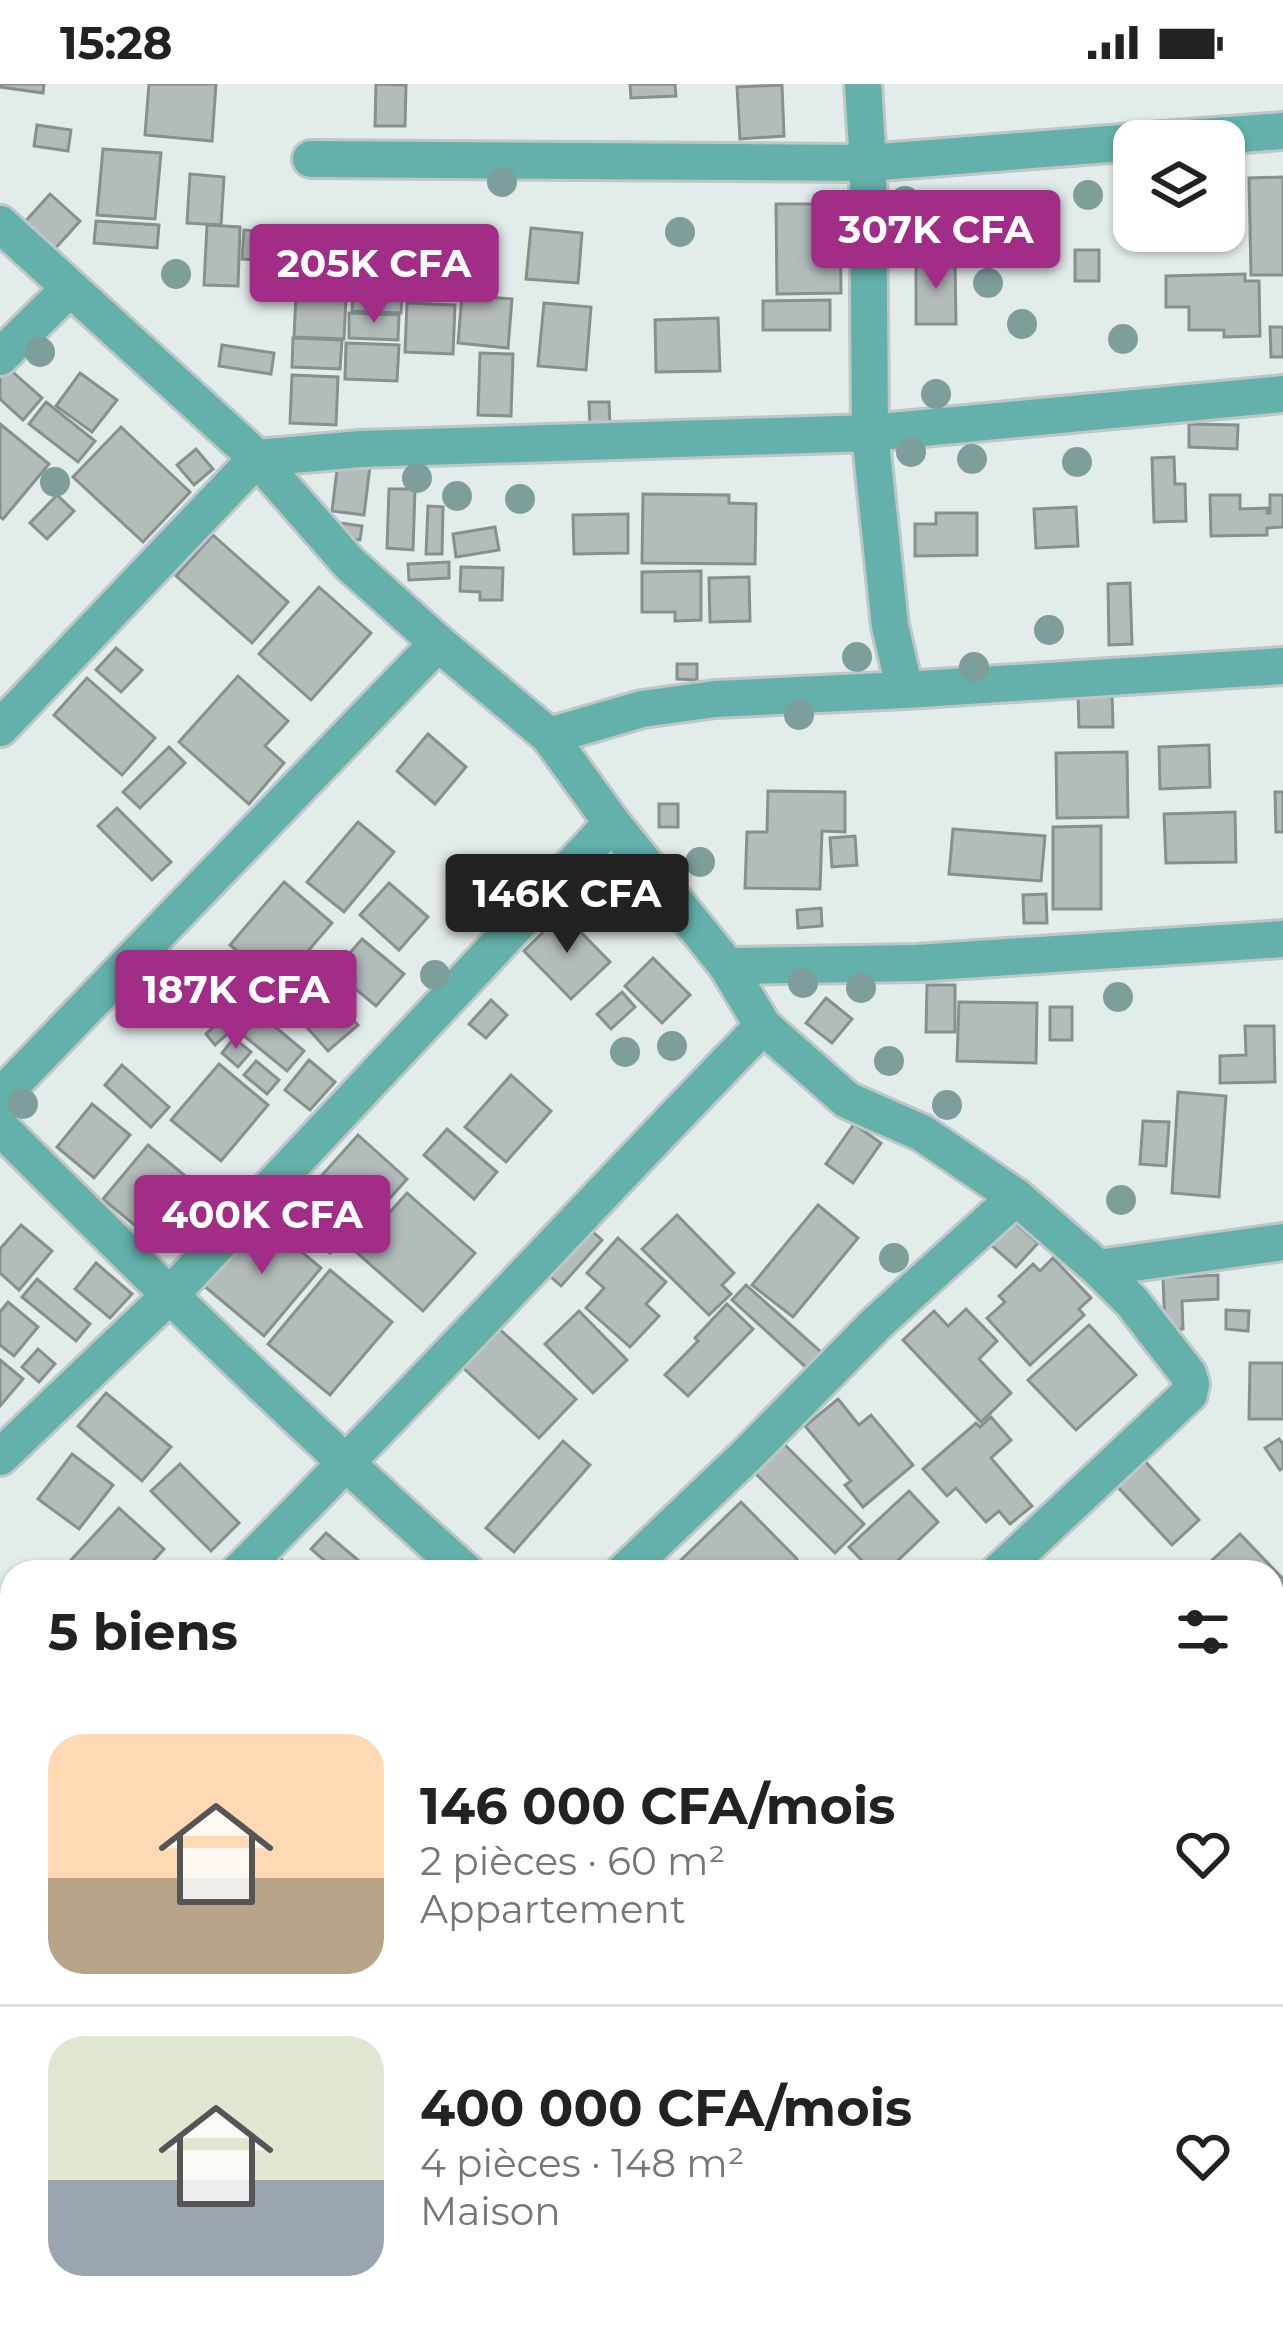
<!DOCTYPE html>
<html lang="fr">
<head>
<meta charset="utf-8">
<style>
  :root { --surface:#fff; --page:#f2f2f2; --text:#222; --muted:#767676; --line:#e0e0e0; --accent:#a12d87 }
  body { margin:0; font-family:Montserrat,sans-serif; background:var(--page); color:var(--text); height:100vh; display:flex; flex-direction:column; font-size:45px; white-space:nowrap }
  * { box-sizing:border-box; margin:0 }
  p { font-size:39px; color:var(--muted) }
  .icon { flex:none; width:66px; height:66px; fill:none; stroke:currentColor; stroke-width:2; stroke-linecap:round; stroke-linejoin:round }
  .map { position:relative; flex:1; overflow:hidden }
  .side { position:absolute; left:0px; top:1476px; width:1284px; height:771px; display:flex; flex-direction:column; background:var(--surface); border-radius:36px 36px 0 0; box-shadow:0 3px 9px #0004 }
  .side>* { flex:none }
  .buttons { position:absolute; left:1113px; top:36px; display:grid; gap:24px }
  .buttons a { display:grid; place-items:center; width:132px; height:132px; border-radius:24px; background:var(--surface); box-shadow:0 3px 9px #0004; font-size:60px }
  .price { position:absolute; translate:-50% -102px; padding:0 27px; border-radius:12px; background:var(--accent); color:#fff; font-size:39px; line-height:78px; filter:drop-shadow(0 3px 6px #0008) }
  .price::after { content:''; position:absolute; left:50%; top:72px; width:36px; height:27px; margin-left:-18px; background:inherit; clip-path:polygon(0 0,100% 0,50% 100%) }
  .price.active { background:#222; color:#fff }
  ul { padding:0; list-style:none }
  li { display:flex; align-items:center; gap:36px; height:300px; padding:0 48px }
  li+li { border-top:3px solid var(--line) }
  li span { display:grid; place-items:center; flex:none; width:336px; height:240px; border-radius:36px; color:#555 }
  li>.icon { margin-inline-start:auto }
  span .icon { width:144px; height:144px; fill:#fffc; stroke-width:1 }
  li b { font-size:51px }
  h2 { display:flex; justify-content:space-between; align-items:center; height:144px; padding:0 48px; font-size:51px }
  .status { display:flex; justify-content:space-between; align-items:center; height:84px; padding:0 60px; background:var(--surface); direction:ltr }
  .status svg { height:33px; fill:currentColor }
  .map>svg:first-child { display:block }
</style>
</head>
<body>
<div class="status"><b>15:28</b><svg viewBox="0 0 49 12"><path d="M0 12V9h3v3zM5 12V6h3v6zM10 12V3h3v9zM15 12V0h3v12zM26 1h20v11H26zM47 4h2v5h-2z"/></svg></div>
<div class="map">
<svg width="1283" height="2246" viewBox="0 0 1283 2246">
  <rect width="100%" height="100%" fill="#e2ecea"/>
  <g fill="#b3bcbb" stroke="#87908f" stroke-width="3">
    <path d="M0 0H44L43 9 0 3Z"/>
    <path d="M149 0H216L212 57 145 51Z"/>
    <path d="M376 0 406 1 405 42H375Z"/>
    <path d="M630 0H675L676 12 631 14Z"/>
    <path d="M782 1 784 52 740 55 737 3Z"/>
    <path d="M37 41 71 46 68 67 34 62Z"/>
    <path d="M103 65 161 69 155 135 97 131Z"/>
    <path d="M190 90 224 93 221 141 187 139Z"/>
    <path d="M1283 93V191H1251L1249 94Z"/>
    <path d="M50 110 80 137 53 167 23 140Z"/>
    <path d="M776 120H840L841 209 777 210Z"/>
    <path d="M96 137 159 141 157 164 94 159Z"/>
    <path d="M207 141 240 143 238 202 204 201Z"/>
    <path d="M531 144 582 149 578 199 526 195Z"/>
    <path d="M439 145 490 151 486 186 436 181Z"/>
    <path d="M244 146 297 151 295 179 242 175Z"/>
    <path d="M314 164 337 165 336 192 313 191Z"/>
    <path d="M338 166 379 168 378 197 337 196Z"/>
    <rect x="1075" y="166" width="24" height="31"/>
    <path d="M955 175 956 240H916V176Z"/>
    <path d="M1245 190V197H1259L1260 252 1224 253V246H1189V223H1166V192Z"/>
    <path d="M353 209 402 211 401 229 352 227Z"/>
    <path d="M296 211 346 213 344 255 294 253Z"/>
    <path d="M462 211 512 215 508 264 458 259Z"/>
    <path d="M830 216V246H763V217Z"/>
    <path d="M407 219 455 221 453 270 405 268Z"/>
    <path d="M544 219 591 223 586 286 538 282Z"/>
    <path d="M349 229 399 231 398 256 349 254Z"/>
    <path d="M718 234 720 287 656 288 655 236Z"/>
    <path d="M1270 243H1283V273H1271Z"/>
    <path d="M293 254 342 256 340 285 292 283Z"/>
    <path d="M346 259 399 261 397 297 345 295Z"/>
    <path d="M222 261 274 269 271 290 219 282Z"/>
    <path d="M480 269 513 270 511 332 478 331Z"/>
    <path d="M7 283 42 314 23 336 0 315V291Z"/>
    <path d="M80 289 117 316 92 348 56 322Z"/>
    <path d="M292 291 338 293 336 341 290 339Z"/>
    <path d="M46 318 95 357 78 378 29 340Z"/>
    <path d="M589 318H609L610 343 590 344Z"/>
    <path d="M0 340 49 380 3 435 0 433Z"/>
    <path d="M1189 340 1238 341 1237 365 1189 363Z"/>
    <path d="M121 343 190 408 143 458 73 393Z"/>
    <path d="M196 365 213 385 194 401 177 381Z"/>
    <path d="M1174 373 1175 400H1185L1186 437 1154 438 1152 374Z"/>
    <path d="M338 378 370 382 364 431 332 427Z"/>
    <path d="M389 405H415L413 466 387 464Z"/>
    <path d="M643 410 729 411V419L756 420 755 480 642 479Z"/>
    <path d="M57 411 74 427 47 455 30 439Z"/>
    <path d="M1210 411H1240V425L1267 424V429H1270V411H1283V443L1267 444V451L1211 452Z"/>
    <path d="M428 422 443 423 442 470H426Z"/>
    <path d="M1076 423 1078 462 1036 464 1034 425Z"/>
    <path d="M936 429H977V471L915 472V440H936Z"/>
    <path d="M628 430V469L574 470 573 431Z"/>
    <path d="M340 439 362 442 360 456 338 454Z"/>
    <path d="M495 443 499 466 456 473 453 450Z"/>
    <path d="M213 451 288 518 252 559 176 492Z"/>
    <path d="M449 478V494L409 496 408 480Z"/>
    <path d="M461 483 503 484 502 516H480V508L460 507Z"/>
    <path d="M701 487V536L675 537V528H642V488Z"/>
    <path d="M749 493 750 537 710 538 709 494Z"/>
    <path d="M1130 499 1132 560 1109 561 1108 500Z"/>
    <path d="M319 503 371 549 311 616 259 570Z"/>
    <path d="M116 564 142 586 121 608 96 586Z"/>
    <path d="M677 580H697V596L677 595Z"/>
    <path d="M238 592 288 637 265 662 284 679 249 720 179 658Z"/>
    <path d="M87 594 155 654 122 691 54 631Z"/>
    <path d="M1112 609 1113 643H1079L1078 610Z"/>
    <path d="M428 650 466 683 435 720 397 687Z"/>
    <path d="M1209 661 1210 703 1160 705 1159 663Z"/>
    <path d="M169 663 185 679 140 724 123 708Z"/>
    <path d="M1127 668 1128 733 1057 734 1056 669Z"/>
    <path d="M768 707 845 708V748L822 747 820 805 745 804 747 748H767Z"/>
    <path d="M1275 708H1283V748H1276Z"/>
    <rect x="659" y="720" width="19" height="23"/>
    <path d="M117 724 171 778 152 796 98 742Z"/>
    <path d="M1235 728 1236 778 1166 779 1164 730Z"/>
    <path d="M358 738 394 768 344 828 307 798Z"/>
    <path d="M1101 742V825H1053V743Z"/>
    <path d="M953 745 1045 752 1041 797 949 790Z"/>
    <path d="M855 752 857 781 832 783 830 754Z"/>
    <path d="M284 798 332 839 279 901 230 861Z"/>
    <path d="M389 799 428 833 399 866 360 831Z"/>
    <path d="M1046 810 1047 839H1024L1023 811Z"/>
    <path d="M821 824 822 842 798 844 797 826Z"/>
    <path d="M562 829 610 878 571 915 524 867Z"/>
    <path d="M362 855 404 890 376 922 334 887Z"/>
    <path d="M653 874 690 911 662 939 625 902Z"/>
    <path d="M318 896 358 941 328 967 288 922Z"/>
    <path d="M927 901H955V948H926Z"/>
    <path d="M622 908 635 923 611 945 597 930Z"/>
    <path d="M826 914 852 935 832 959 806 939Z"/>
    <path d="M491 916 507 931 486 954 469 940Z"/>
    <path d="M959 918 1037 919 1036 979 957 977Z"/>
    <rect x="1050" y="923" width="22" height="33"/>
    <path d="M261 931 304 967 287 987 243 951Z"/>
    <path d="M224 934 234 944 215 961 206 950Z"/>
    <path d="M1245 942H1274L1275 998 1220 999V972L1246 971Z"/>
    <path d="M234 954 251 968 238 983 222 969Z"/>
    <path d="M309 976 335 998 310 1026 285 1006Z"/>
    <path d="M256 977 279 996 267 1010 244 991Z"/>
    <path d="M219 980 268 1021 221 1077 171 1036Z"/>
    <path d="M122 981 169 1023 151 1043 105 1001Z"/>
    <path d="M511 991 551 1027 506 1078 465 1043Z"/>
    <path d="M1178 1008 1226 1012 1219 1113 1172 1109Z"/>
    <path d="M92 1020 130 1051 94 1094 57 1063Z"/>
    <path d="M1143 1037 1169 1038 1166 1082 1140 1080Z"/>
    <path d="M854 1040 881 1059 853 1099 826 1080Z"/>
    <path d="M447 1045 497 1088 474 1115 424 1071Z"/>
    <path d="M358 1051 407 1095 365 1142 315 1099Z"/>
    <path d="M148 1061 190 1096 171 1119 182 1128 156 1159 103 1115Z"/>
    <path d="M407 1109 475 1169 423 1227 355 1167Z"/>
    <path d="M314 1117 349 1151 330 1169 296 1135Z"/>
    <path d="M818 1121 858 1154 793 1233 752 1201Z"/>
    <path d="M677 1131 734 1189 722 1201 731 1210 709 1231 642 1165Z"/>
    <path d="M261 1134 321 1184 264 1252 203 1201Z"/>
    <path d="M1013 1137 1038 1159 1016 1183 991 1161Z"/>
    <path d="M584 1140 602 1156 561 1202 542 1185Z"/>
    <path d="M21 1141 52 1167 19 1206 0 1189V1165Z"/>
    <path d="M618 1154 666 1198 646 1220 659 1232 630 1263 586 1224 604 1204 587 1189Z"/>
    <path d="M1053 1174 1091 1214 1079 1225 1084 1231 1030 1281 987 1234 1005 1218 999 1212 1033 1180 1040 1187Z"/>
    <path d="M96 1179 132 1210 110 1234 75 1205Z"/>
    <path d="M330 1186 392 1238 330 1311 268 1260Z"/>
    <path d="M1218 1191V1215L1182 1217 1183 1245H1165L1163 1194Z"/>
    <path d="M37 1195 90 1240 76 1257 22 1213Z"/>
    <path d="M746 1201 822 1269 808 1285 732 1216Z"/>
    <path d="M8 1218 38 1243 14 1272 0 1261V1228Z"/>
    <path d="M727 1220 753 1245 688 1312 665 1291 698 1257 695 1254Z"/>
    <path d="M966 1225 997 1257 979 1275 1011 1309 981 1338 903 1256 934 1227 948 1242Z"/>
    <path d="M1226 1226 1249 1227 1248 1247 1226 1245Z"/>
    <path d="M579 1227 627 1276 593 1309 545 1260Z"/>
    <path d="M495 1241 576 1315 539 1354 459 1280Z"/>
    <path d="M1089 1241 1136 1291 1076 1346 1028 1296Z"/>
    <path d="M38 1265 55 1280 39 1298 22 1283Z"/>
    <path d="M0 1276 23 1295 0 1322Z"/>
    <path d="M1250 1279H1283V1335H1249Z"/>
    <path d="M106 1309 171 1363 142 1397 78 1342Z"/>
    <path d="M838 1315 859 1341 871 1331 913 1381 863 1423 845 1401 851 1397 805 1342Z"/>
    <path d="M991 1333 1011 1356 991 1374 1032 1422 1010 1440 999 1427 986 1438 956 1404 947 1412 923 1385 976 1339 980 1343Z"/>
    <path d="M1279 1355 1283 1360V1384L1280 1386 1265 1364Z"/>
    <path d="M563 1357 590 1381 514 1468 486 1444Z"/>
    <path d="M784 1360 864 1440 835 1469 755 1389Z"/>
    <path d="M72 1370 113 1401 79 1445 38 1415Z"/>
    <path d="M1142 1374 1199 1436 1172 1461 1114 1399Z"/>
    <path d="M180 1380 239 1439 211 1467 151 1407Z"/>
    <path d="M909 1407 938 1438 886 1488H873L849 1463Z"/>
    <path d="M741 1418 797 1475 784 1488H691L680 1477Z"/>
    <path d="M119 1424 164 1465 143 1488H60Z"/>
    <path d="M326 1449 372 1488H338L311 1465Z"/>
    <path d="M1240 1450 1283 1495V1508L1272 1518V1488H1214L1207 1481Z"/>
    <path d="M278 1473 296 1488H265Z"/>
    <path d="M1272 1639 1283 1648V1716L1272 1707Z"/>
    <path d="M1272 1801 1283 1811V1863L1280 1867 1272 1860Z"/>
    <path d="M12 1802V1871L0 1884V1815Z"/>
    <path d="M12 1898V1960L0 1973V1911Z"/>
    <rect x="1272" y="1998" width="11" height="96"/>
    <path d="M1283 2118V2153H1274L1272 2119Z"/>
    <path d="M12 2147V2232L0 2221V2159Z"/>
    <path d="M1283 2213V2246H1272V2214Z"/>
    <path d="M29 2235H57L46 2246H19Z"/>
    <path d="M468 2235H534L523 2246H480Z"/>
    <path d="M600 2235H608L620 2246H589Z"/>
    <path d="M702 2235H744L756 2246H693Z"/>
    <path d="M777 2235H813L802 2246H788Z"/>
    <path d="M1232 2235V2246H1190L1189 2237Z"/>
  </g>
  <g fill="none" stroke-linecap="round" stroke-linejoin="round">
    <defs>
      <g id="minor">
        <path d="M863 0 868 79 870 349 890 542 905 606"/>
        <path d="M1149 57 1283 47"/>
        <path d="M311 75 868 79 1134 58"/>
        <path d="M0 140 257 374 349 479 438 559 549 652 612 739 727 882 763 942 847 1016 922 1049 1016 1113 1098 1184 1132 1218 1188 1290 1191 1300 1189 1310 999 1488"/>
        <path d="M0 273 69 205"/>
        <path d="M0 644 257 374 361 365 870 349 1283 310"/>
        <path d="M549 652 642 625 715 615 905 606 1283 582"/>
        <path d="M727 882 917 879 1283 855"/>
        <path d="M0 1013 438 559"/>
        <path d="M0 1043C152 1195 305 1345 466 1488"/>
        <path d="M1098 1184 1283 1158"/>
        <path d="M0 1373 169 1212 612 739"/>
        <path d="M239 1488C417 1309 587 1123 763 942"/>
        <path d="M624 1488 748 1370 876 1240 1016 1113"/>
        <path d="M1272 1585 1283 1573"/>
        <path d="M0 1721 12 1710"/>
        <path d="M1272 1958 1283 1947"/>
        <path d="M0 2107 12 2095"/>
        <path d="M1272 2199 1283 2198"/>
        <path d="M244 2246 255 2235"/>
        <path d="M652 2246 662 2235"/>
        <path d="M992 2246 1003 2235"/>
      </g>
    </defs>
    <use href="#minor" stroke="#bec7c5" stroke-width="42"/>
    <use href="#minor" stroke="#63b1aa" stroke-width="36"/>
  </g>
  <g fill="#7d9e9b">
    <circle cx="502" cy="98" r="15"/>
    <circle cx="1088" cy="111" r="15"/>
    <circle cx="905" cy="117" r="15"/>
    <circle cx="1008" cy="141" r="15"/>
    <circle cx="680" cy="148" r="15"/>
    <circle cx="176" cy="190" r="15"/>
    <circle cx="988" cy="199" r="15"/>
    <circle cx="1022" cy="240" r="15"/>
    <circle cx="1123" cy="255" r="15"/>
    <circle cx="40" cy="268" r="15"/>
    <circle cx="936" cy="310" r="15"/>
    <circle cx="911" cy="368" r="15"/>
    <circle cx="972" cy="375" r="15"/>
    <circle cx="1077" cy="378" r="15"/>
    <circle cx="417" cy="394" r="15"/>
    <circle cx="55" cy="398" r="15"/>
    <circle cx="457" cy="412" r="15"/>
    <circle cx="520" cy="415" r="15"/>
    <circle cx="1049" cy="546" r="15"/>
    <circle cx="857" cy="573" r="15"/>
    <circle cx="974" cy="583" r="15"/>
    <circle cx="799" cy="631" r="15"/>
    <circle cx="700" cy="778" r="15"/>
    <circle cx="435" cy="891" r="15"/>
    <circle cx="803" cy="899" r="15"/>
    <circle cx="861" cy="904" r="15"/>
    <circle cx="1118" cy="913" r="15"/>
    <circle cx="672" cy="962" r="15"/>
    <circle cx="625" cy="968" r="15"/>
    <circle cx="889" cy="977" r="15"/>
    <circle cx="23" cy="1020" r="15"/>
    <circle cx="947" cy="1021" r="15"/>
    <circle cx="1121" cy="1116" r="15"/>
    <circle cx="894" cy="1174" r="15"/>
  </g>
</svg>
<div class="buttons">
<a><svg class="icon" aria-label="layers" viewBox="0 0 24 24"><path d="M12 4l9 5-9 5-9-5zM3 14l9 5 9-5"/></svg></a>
</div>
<b class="price" style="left:936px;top:208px">307K CFA</b>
<b class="price" style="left:374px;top:242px">205K CFA</b>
<b class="price active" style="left:567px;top:872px">146K CFA</b>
<b class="price" style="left:236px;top:968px">187K CFA</b>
<b class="price" style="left:262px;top:1193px">400K CFA</b>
<section class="side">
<h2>5 biens<svg class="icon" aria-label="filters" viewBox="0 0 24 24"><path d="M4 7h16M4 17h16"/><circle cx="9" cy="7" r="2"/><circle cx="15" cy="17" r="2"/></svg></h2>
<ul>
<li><span style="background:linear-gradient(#ffd9b3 60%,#b9a48a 0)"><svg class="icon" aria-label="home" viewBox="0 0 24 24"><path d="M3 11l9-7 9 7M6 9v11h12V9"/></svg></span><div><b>146 000 CFA/mois</b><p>2 pièces · 60 m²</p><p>Appartement</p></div><svg class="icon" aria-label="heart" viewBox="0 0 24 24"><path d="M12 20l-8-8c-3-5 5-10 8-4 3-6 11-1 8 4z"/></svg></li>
<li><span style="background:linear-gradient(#dfe7d0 60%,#9aa5b1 0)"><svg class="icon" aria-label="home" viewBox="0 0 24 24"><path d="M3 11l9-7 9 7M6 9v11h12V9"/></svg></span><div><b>400 000 CFA/mois</b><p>4 pièces · 148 m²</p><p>Maison</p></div><svg class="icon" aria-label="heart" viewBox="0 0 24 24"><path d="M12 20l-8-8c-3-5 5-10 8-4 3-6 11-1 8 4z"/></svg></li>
</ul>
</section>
</div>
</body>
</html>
